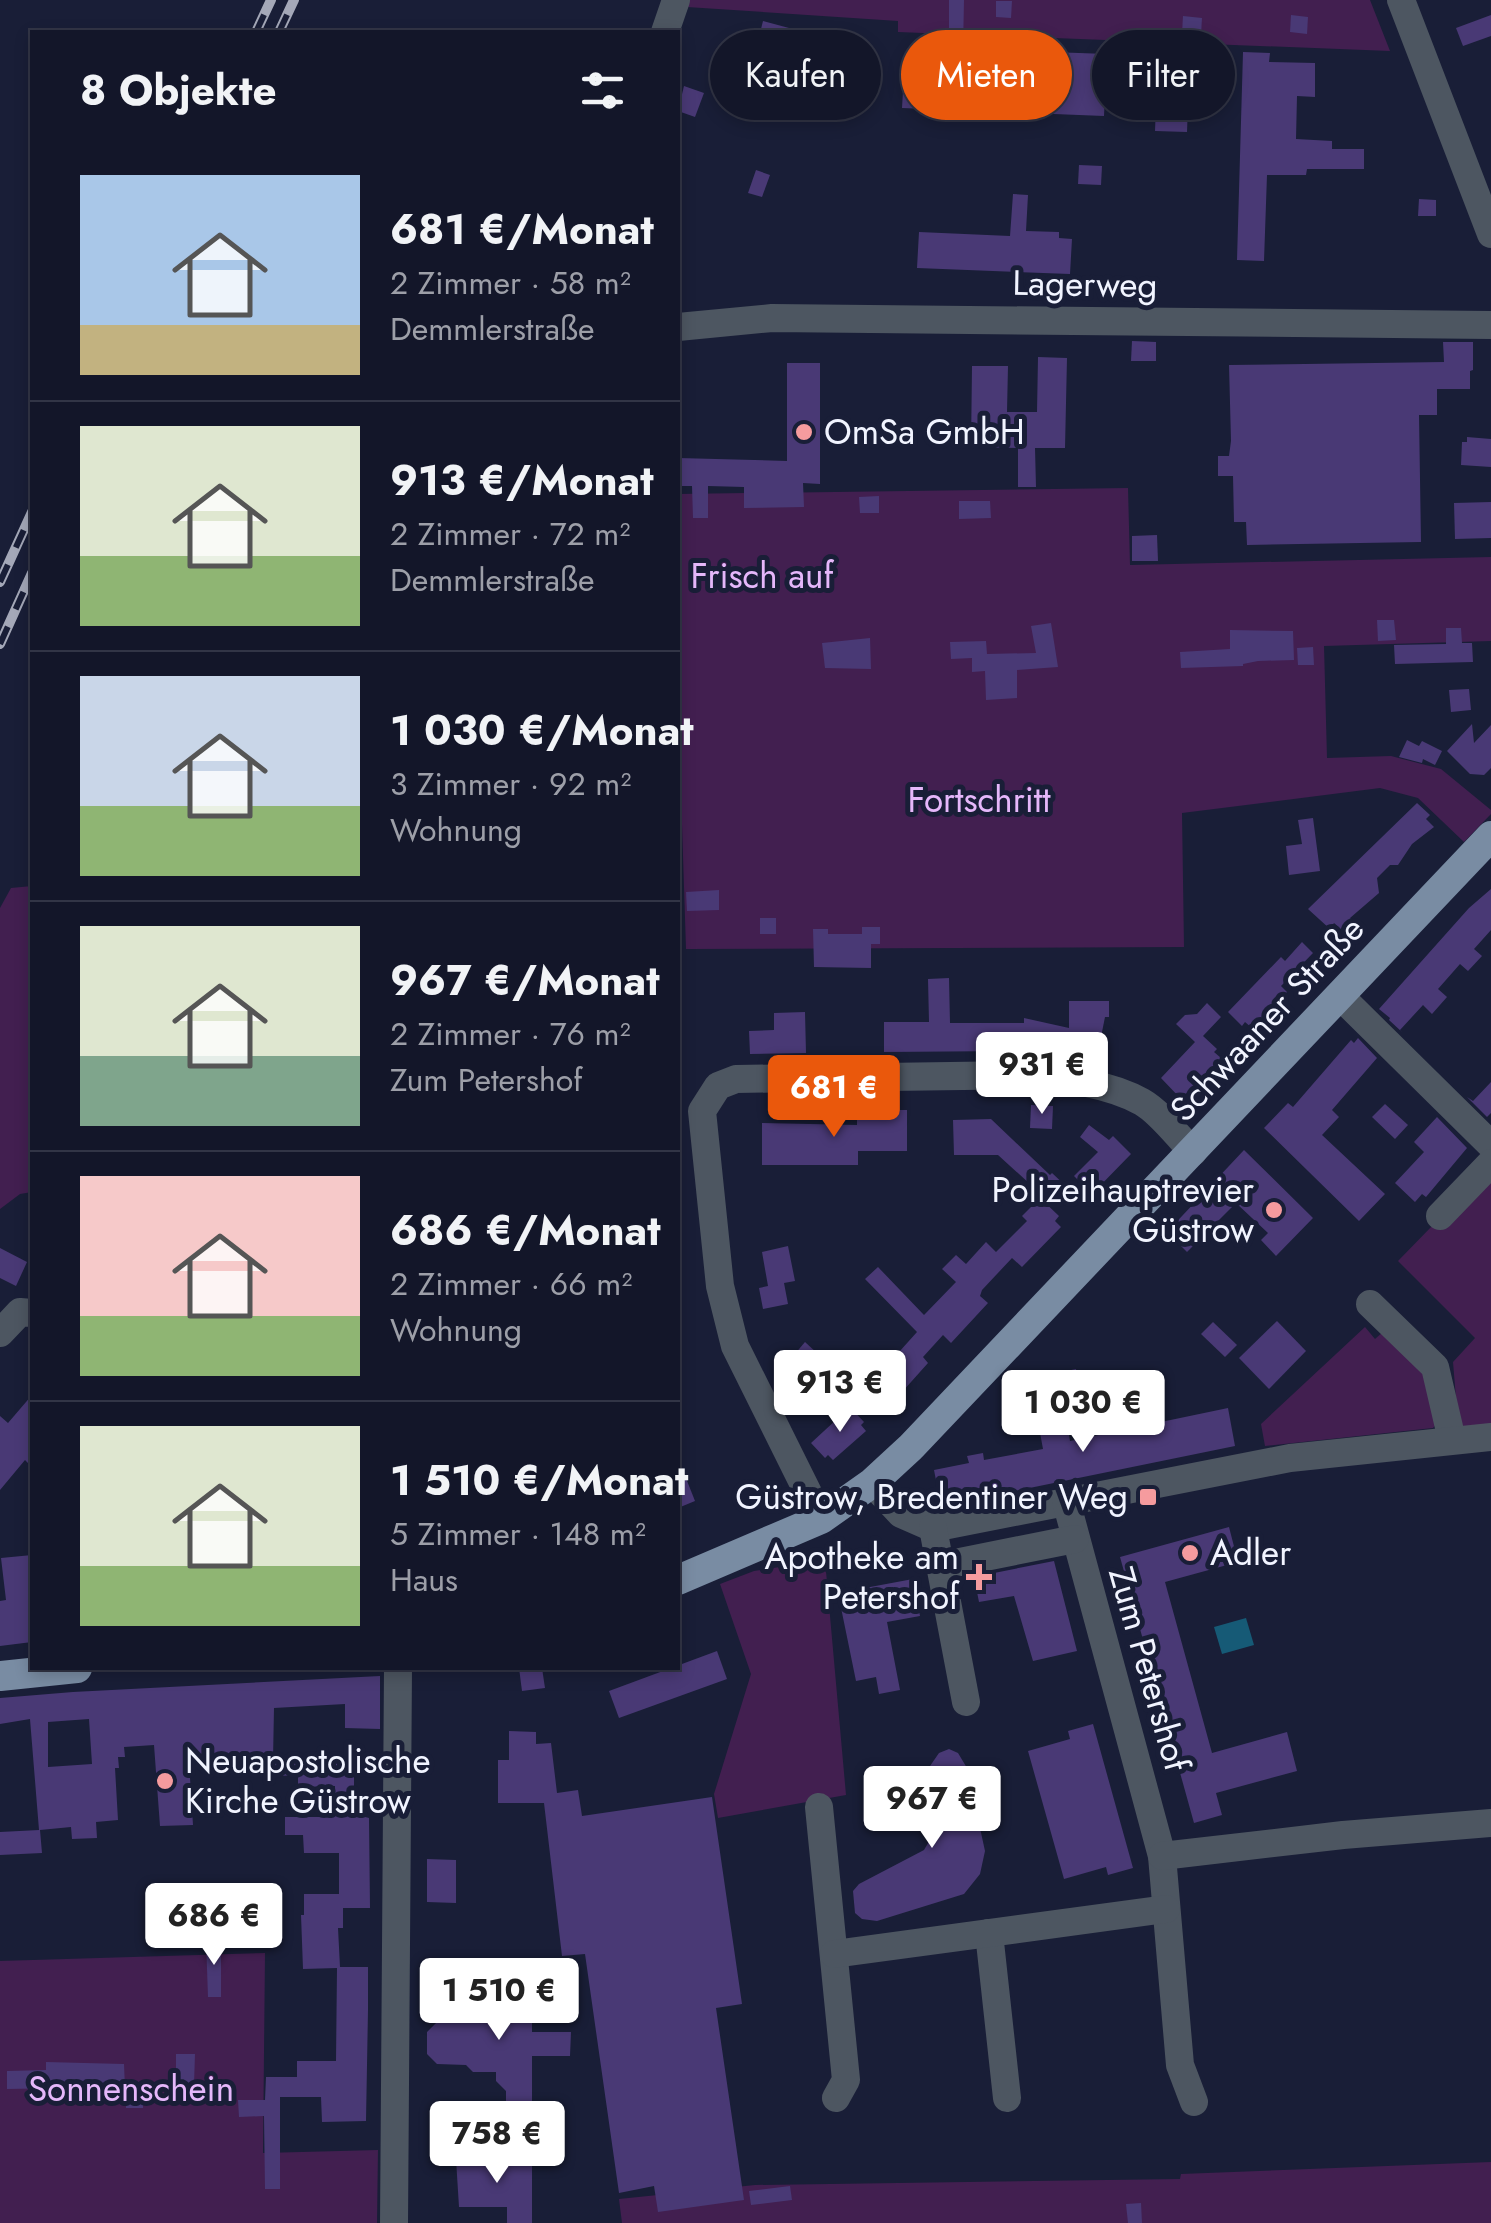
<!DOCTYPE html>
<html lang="de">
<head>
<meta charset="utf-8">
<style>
  :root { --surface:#131629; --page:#1c1f31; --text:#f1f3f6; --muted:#9d9fa8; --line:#323546; --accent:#ea580c }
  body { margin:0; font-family:Jost,sans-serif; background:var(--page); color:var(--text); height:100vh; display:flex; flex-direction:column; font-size:38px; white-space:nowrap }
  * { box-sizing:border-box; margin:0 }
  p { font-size:32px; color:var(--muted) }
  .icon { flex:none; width:55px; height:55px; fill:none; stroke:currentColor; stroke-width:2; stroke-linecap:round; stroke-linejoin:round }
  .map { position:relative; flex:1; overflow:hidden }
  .details { position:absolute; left:30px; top:30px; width:650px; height:1640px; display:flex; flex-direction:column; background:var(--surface); border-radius:0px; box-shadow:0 5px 15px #0003,0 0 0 2px var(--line) }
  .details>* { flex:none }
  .hud { position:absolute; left:710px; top:30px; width:630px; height:90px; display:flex; gap:20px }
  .price { position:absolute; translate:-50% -85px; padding:0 22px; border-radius:10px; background:#fff; color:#222; font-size:32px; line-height:65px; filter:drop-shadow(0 2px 5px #0008) }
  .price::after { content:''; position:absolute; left:50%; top:60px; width:30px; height:22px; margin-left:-15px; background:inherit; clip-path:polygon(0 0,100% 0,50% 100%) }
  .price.on { background:var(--accent); color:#fff }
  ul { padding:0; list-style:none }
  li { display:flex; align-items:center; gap:30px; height:250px; padding:0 50px }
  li+li { border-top:2px solid var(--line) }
  li span { display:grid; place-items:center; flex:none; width:280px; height:200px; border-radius:0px; color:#555 }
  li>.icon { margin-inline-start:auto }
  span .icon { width:120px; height:120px; fill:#fffc; stroke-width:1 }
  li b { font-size:42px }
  h2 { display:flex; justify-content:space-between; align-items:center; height:120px; padding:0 50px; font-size:42px }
  .chip { padding:0 35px; border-radius:45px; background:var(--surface); box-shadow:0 5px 15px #0003,0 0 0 2px var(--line); font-size:35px; line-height:90px }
  .chip.on { background:var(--accent); color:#fff }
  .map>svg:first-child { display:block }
</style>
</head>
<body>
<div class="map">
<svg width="1491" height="2223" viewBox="0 0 1491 2223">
  <rect width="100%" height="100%" fill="#191e37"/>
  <g fill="#421f50">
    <path d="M689 0H1370L1390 51 898 32V21L687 7Z"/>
    <path d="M1128 488 1130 565 1491 557V641L1324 646 1327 758 1391 756 1441 769 1491 810V814L1464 842 1418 798 1380 788 1182 813 1184 947 686 949 682 825 678 824V494Z"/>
    <path d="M32 886V1192L20 1194 0 1209V908L11 888Z"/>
    <path d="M1491 1175V1425L1463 1428 1458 1422 1453 1362 1475 1338 1398 1261 1434 1224Z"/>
    <path d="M1365 1327 1375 1339 1384 1331 1428 1374 1439 1421 1433 1428 1265 1446 1261 1424Z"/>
    <path d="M825 1560 846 1795 718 1818 714 1794 751 1674 720 1584 754 1571Z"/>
    <path d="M265 1953 263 2153 378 2150 377 2223H0V1961Z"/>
    <path d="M1491 2162V2223H622L619 2199 755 2185 1180 2179 1181 2174Z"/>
  </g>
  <path fill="#165a76" d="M1246 1618 1254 1645 1222 1654 1214 1627Z"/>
  <g fill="#493975" fill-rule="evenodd">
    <path d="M949 0H964L963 49 1107 54 1104 116 902 108 903 91 927 92 929 48H949Z"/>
    <path d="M996 1H1012L1011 18 996 17Z"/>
    <path d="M1291 15 1308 17 1307 34 1290 32Z"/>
    <path d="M1491 15V36L1463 46 1456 28Z"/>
    <path d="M1183 16 1202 18 1201 35 1182 33Z"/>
    <path d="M763 21 789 28 771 101 745 94Z"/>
    <path d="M1243 52 1270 53 1269 62 1315 63V97L1297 96 1296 139 1332 141V149H1364V169H1307L1306 175H1267L1264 261 1237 260Z"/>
    <path d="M1157 77 1189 78 1187 132 1155 131Z"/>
    <path d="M684 86 704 93 695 117 678 111Z"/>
    <path d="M1079 165 1102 166 1101 185 1078 184Z"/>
    <path d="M756 170 770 175 762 197 748 193Z"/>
    <path d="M1013 194 1028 195 1026 231 1059 232V238L1072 239 1070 274 917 268 919 232 1010 236Z"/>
    <path d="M1419 199 1436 200V216H1418Z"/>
    <path d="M1132 341 1156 342V361H1131Z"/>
    <path d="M1443 342H1473V370L1470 371V389H1437V415H1419L1421 542 1247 545 1246 522H1234L1233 476H1218V456H1229L1231 441 1229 365 1444 362Z"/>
    <path d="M1038 357 1067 358 1065 448H1035L1036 487H1018V448L971 447 972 366H1008L1007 412H1037Z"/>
    <path d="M787 363H820V484L803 483 804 507 744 508V487L708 486V518H693L692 486H678V458L787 461Z"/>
    <path d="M1467 437 1491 439V467L1461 465 1462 442H1467Z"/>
    <path d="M879 496V513H860L859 497Z"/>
    <path d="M959 501H990L991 518 959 519Z"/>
    <path d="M1491 502V538L1455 539 1454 503Z"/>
    <path d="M1157 535 1158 561H1132V536Z"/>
    <path d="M1377 620H1394L1396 640 1378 641Z"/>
    <path d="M1051 623 1058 667 1017 670V698L986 700 985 671 972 672V658L951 659 950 642 986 641 987 654 1036 653 1031 626Z"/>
    <path d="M1446 628H1461L1462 643H1472L1473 662 1395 664 1394 645 1446 644Z"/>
    <path d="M1230 630 1293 631 1294 660 1258 661 1243 664V666L1181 668 1180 652 1230 649Z"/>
    <path d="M870 638 871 669 825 668 822 643Z"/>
    <path d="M1313 647 1314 665H1298L1297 648Z"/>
    <path d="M1469 689 1471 710 1451 712 1449 690Z"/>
    <path d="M1472 724 1474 743 1491 725V768L1484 775 1470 774 1447 751Z"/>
    <path d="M1407 740 1419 746 1422 741 1442 751 1435 765 1423 759 1422 763 1399 757Z"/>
    <path d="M1417 803 1430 815 1426 819 1434 827 1412 844 1398 865H1390L1377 878 1379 893 1350 918 1353 921 1343 931 1334 923 1330 929 1308 909Z"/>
    <path d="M1313 818 1320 871 1289 875 1286 846 1302 844 1298 820Z"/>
    <path d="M1491 889V930L1474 949 1482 956 1468 971 1460 964 1438 989 1447 997 1432 1014 1423 1005 1400 1030 1402 1032 1389 1020 1390 1018 1379 1009 1469 908Z"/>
    <path d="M719 890V910L687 911 686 892Z"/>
    <rect x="760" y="918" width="16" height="16"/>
    <path d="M862 927H880V944H871V968L814 967 813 929H828V934H862Z"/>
    <path d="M1302 942 1313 953 1281 986 1287 992 1252 1028 1245 1022 1242 1026 1228 1012 1281 957 1285 961Z"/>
    <path d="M949 978 950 1023H1024V1018L1069 1028V1001H1109V1017H1105L1096 1062 1012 1045V1051L884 1052V1022H929L928 979Z"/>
    <path d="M1207 1003 1221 1017 1203 1036 1217 1049 1214 1052 1221 1058 1181 1099 1161 1078 1195 1042 1176 1024 1185 1015 1197 1014Z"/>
    <path d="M805 1012 806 1053 750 1054 749 1031 774 1030V1013Z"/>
    <path d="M1358 1038 1377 1058 1332 1110 1339 1117 1322 1135 1385 1194 1359 1221 1264 1128 1288 1103 1293 1107 1351 1040 1354 1043Z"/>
    <path d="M1491 1082V1113L1487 1117 1467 1097 1473 1101Z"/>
    <path d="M1385 1104 1408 1125 1395 1139 1372 1117Z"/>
    <path d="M1031 1105 1053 1106 1052 1129 1030 1128Z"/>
    <path d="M857 1110H907V1151H858V1165H762V1123L857 1125Z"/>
    <path d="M1437 1117 1467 1148 1426 1197 1422 1194 1415 1202 1395 1183 1424 1152 1414 1142Z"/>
    <path d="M991 1119 1050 1175 1052 1173 1068 1188 1053 1205 998 1155H954L953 1120Z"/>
    <path d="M1089 1125 1109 1140 1113 1136 1131 1154 1092 1194 1074 1176 1098 1152 1080 1137Z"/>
    <path d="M1244 1150 1313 1218 1276 1256 1261 1240 1268 1233 1236 1203 1187 1252 1167 1232Z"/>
    <path d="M1040 1198 1059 1216 1055 1221 1061 1227 1022 1267 1012 1258 982 1290 980 1296 988 1303 951 1343 943 1335 923 1357 928 1363 894 1401 885 1395 872 1382 917 1332 865 1279 878 1267 924 1315 956 1282 942 1269 956 1255 966 1264 986 1242 996 1252 1027 1221 1022 1216Z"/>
    <path d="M788 1246 795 1281 784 1283 788 1304 763 1309 759 1288 768 1286 762 1252Z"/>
    <path d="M0 1248 27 1262 16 1286 0 1278Z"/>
    <path d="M1277 1321 1306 1351 1269 1389 1239 1358Z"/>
    <path d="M1213 1322 1237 1345 1225 1357 1201 1334Z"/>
    <path d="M805 1342 818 1354 806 1366 794 1355Z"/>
    <path d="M1076 1369 1079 1389 1061 1393 1057 1373Z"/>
    <path d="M32 1395V1467L25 1460 0 1490V1416L8 1423Z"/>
    <path d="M1064 1406 1070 1441 1228 1408 1235 1446 941 1506 934 1470 969 1463 967 1456 983 1453 984 1460 1043 1449 1036 1411Z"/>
    <path d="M850 1407 864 1422 861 1425 866 1431 833 1460 828 1455 825 1458 811 1443Z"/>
    <path d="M678 1458 695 1501 678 1508Z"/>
    <path d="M1229 1527 1238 1562 1165 1582 1212 1753 1287 1732 1297 1771 1216 1793 1222 1815 1194 1823 1120 1557Z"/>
    <path d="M32 1555V1642L0 1646V1601L6 1600 1 1558Z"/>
    <path d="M1054 1561 1077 1651 1033 1661 1014 1596 979 1602 974 1577Z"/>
    <path d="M913 1579 920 1616 887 1622 900 1690 879 1694 876 1677 856 1681 838 1593Z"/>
    <path d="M717 1651 727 1679 619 1718 609 1691Z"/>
    <path d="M519 1668H542L545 1688 522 1691Z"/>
    <path d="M380 1676V1729L345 1728V1704L274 1708 273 1760 354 1759V1814L369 1818 370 1908H343V1928H338L340 1967H368V2010L366 2121 322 2122 321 2097H280V2189H265L264 2116 239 2117 238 2100H265L266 2077H297V2061H336L337 1968 303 1969 301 1915H304V1894H339V1853H304L303 1835H285V1817H334L335 1786 298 1787V1775L258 1777 257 1759 189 1762 193 1825 160 1826 154 1745 124 1747 125 1757H118L119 1768H115L118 1820 96 1822 97 1838 72 1839 71 1827 40 1830 42 1853 0 1855V1832L39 1830 30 1719 0 1724V1698L73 1692ZM89 1719 92 1764 48 1767V1722Z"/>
    <path d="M1093 1724 1133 1868 1108 1875 1106 1867 1064 1879 1028 1751 1070 1739 1068 1731Z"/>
    <path d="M509 1731 536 1732V1744L551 1743 557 1793 578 1790 582 1816 712 1797 742 2004 716 2008 744 2200 658 2212 654 2186 619 2193 585 1954 562 1956 544 1803H498V1760H509Z"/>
    <path d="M949 1749 958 1753 967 1768 985 1851 980 1874 964 1894 877 1921 862 1919 855 1913 853 1891 859 1884 924 1850 931 1838 930 1766 939 1753Z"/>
    <path d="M427 1859 456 1860V1903L427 1902Z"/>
    <path d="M221 1939V1997H208L206 1940Z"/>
    <path d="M483 1989 532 1990V2032H571L570 2056H532V2105H506V2091L496 2081V2072H473L466 2065 437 2064 427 2054V2032L437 2022 483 2023Z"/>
    <path d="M176 2054H195L194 2084H176Z"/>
    <path d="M46 2062 124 2064 125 2088 86 2089 87 2099 65 2100V2088L7 2089V2071L46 2070Z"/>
    <rect x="126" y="2094" width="17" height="14"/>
    <path d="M456 2159 532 2160V2223H507V2207H459Z"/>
    <path d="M790 2186 792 2200 751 2205 749 2191Z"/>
    <path d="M1141 2203 1142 2223H1128L1126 2204Z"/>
  </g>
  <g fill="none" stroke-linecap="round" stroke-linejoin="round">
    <g stroke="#4d5661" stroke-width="28">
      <path d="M1401 0 1491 234"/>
      <path d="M665 32 676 0"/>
      <path d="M678 327 772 318 1491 325"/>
      <path d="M1340 996 1491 1145"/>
      <path d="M1440 1216 1491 1163"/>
      <path d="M1370 1304 1435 1367 1452 1440"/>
      <path d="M0 1333 20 1312 32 1313"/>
      <path d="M872 1483 901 1514 933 1528 1290 1458 1491 1437"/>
      <path d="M1066 1501 1162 1856 1180 2065 1194 2102"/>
      <path d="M821 1519 735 1346 720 1286 702 1111 718 1086 736 1079 1027 1075C1065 1079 1108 1083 1142 1102 1161 1113 1178 1137 1193 1152"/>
      <path d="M933 1528 966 1702"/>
      <path d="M940 1566 1075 1539"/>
      <path d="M819 1807 846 2080 836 2098"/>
      <path d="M1162 1856 1343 1835 1491 1823"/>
      <path d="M989 1933 1007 2098"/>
      <path d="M834 1954 1166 1909"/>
      <path d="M394 2223 398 1668"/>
    </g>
    <g stroke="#798ca3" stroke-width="30">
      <path d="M678 1580 821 1519 872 1483 911 1447 1491 836"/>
      <path d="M0 1676 77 1668"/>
    </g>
    <defs>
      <g id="rail">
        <path d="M256 32 271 0"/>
        <path d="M279 32 294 0"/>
        <path d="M0 582 32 512"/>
        <path d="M0 644 32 573"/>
      </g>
    </defs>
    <use href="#rail" stroke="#a4a8b8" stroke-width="10"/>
    <use href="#rail" stroke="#191e37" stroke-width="6" stroke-dasharray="19" stroke-linecap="butt"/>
  </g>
  <g fill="#f59b9e" stroke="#191e37" stroke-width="4">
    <circle cx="804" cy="432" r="10"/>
    <circle cx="1274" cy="1210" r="10"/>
    <rect x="1138" y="1487" width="20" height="20" rx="5"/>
    <circle cx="1190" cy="1553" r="10"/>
    <path d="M974 1562h10v10h10v10h-10v10h-10v-10h-10v-10h10z"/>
    <circle cx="165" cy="1781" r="10"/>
  </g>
  <g text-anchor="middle" stroke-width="10" stroke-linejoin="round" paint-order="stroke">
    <g font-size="35" fill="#f1f4ff" stroke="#191e37">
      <text transform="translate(1085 284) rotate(1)" y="12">Lagerweg</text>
      <text transform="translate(1267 1019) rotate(-47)" y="12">Schwaaner Straße</text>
      <text transform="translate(1149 1669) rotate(74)" y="12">Zum Petershof</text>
    </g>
    <g font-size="35" fill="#f1f4ff" stroke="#191e37" text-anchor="start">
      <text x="824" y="444">OmSa GmbH</text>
      <text x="1254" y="1202" text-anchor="end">Polizeihauptrevier<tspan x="1254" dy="40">Güstrow</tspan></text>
      <text x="1128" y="1509" text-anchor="end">Güstrow, Bredentiner Weg</text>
      <text x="1210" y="1565">Adler</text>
      <text x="959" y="1569" text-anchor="end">Apotheke am<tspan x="959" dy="40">Petershof</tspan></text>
      <text x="185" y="1773">Neuapostolische<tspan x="185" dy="40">Kirche Güstrow</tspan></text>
    </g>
    <g font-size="35" fill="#e5b7fa" stroke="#191e37">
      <text x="762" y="588">Frisch auf</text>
      <text x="979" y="812">Fortschritt</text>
      <text x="131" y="2101">Sonnenschein</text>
    </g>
  </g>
</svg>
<b class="price" style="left:1042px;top:1117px">931 €</b>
<b class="price on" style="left:834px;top:1140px">681 €</b>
<b class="price" style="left:840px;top:1435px">913 €</b>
<b class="price" style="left:1083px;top:1455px">1 030 €</b>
<b class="price" style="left:932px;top:1851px">967 €</b>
<b class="price" style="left:214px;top:1968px">686 €</b>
<b class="price" style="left:499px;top:2043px">1 510 €</b>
<b class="price" style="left:497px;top:2186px">758 €</b>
<div class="hud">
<a class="chip">Kaufen</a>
<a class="chip on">Mieten</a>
<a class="chip">Filter</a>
</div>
<section class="details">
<h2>8 Objekte<svg class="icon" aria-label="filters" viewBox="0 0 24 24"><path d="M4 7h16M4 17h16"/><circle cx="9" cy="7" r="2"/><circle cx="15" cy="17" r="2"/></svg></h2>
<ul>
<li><span style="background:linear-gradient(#a9c7e8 75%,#c2b280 0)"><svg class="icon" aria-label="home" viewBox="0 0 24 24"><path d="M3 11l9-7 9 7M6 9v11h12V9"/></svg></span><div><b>681 €/Monat</b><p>2 Zimmer · 58 m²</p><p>Demmlerstraße</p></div></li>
<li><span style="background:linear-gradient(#dfe7d0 65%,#8fb573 0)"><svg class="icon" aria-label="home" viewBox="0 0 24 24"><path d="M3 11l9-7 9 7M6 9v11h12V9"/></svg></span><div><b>913 €/Monat</b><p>2 Zimmer · 72 m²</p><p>Demmlerstraße</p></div></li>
<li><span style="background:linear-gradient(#c9d6e8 65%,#8fb573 0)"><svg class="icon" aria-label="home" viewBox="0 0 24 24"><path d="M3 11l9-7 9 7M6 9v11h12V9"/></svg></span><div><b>1 030 €/Monat</b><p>3 Zimmer · 92 m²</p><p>Wohnung</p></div></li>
<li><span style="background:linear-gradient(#dfe7d0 65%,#7fa58c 0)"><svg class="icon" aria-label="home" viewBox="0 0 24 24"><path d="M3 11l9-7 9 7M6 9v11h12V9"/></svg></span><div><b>967 €/Monat</b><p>2 Zimmer · 76 m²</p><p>Zum Petershof</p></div></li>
<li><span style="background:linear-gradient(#f6c9c9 70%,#8fb573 0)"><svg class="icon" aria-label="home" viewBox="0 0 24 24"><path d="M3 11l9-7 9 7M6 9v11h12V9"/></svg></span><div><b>686 €/Monat</b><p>2 Zimmer · 66 m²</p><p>Wohnung</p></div></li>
<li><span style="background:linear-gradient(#dfe7d0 70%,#8fb573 0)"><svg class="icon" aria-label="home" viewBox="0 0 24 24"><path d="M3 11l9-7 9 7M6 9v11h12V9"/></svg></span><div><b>1 510 €/Monat</b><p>5 Zimmer · 148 m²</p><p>Haus</p></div></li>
</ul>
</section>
</div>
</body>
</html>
